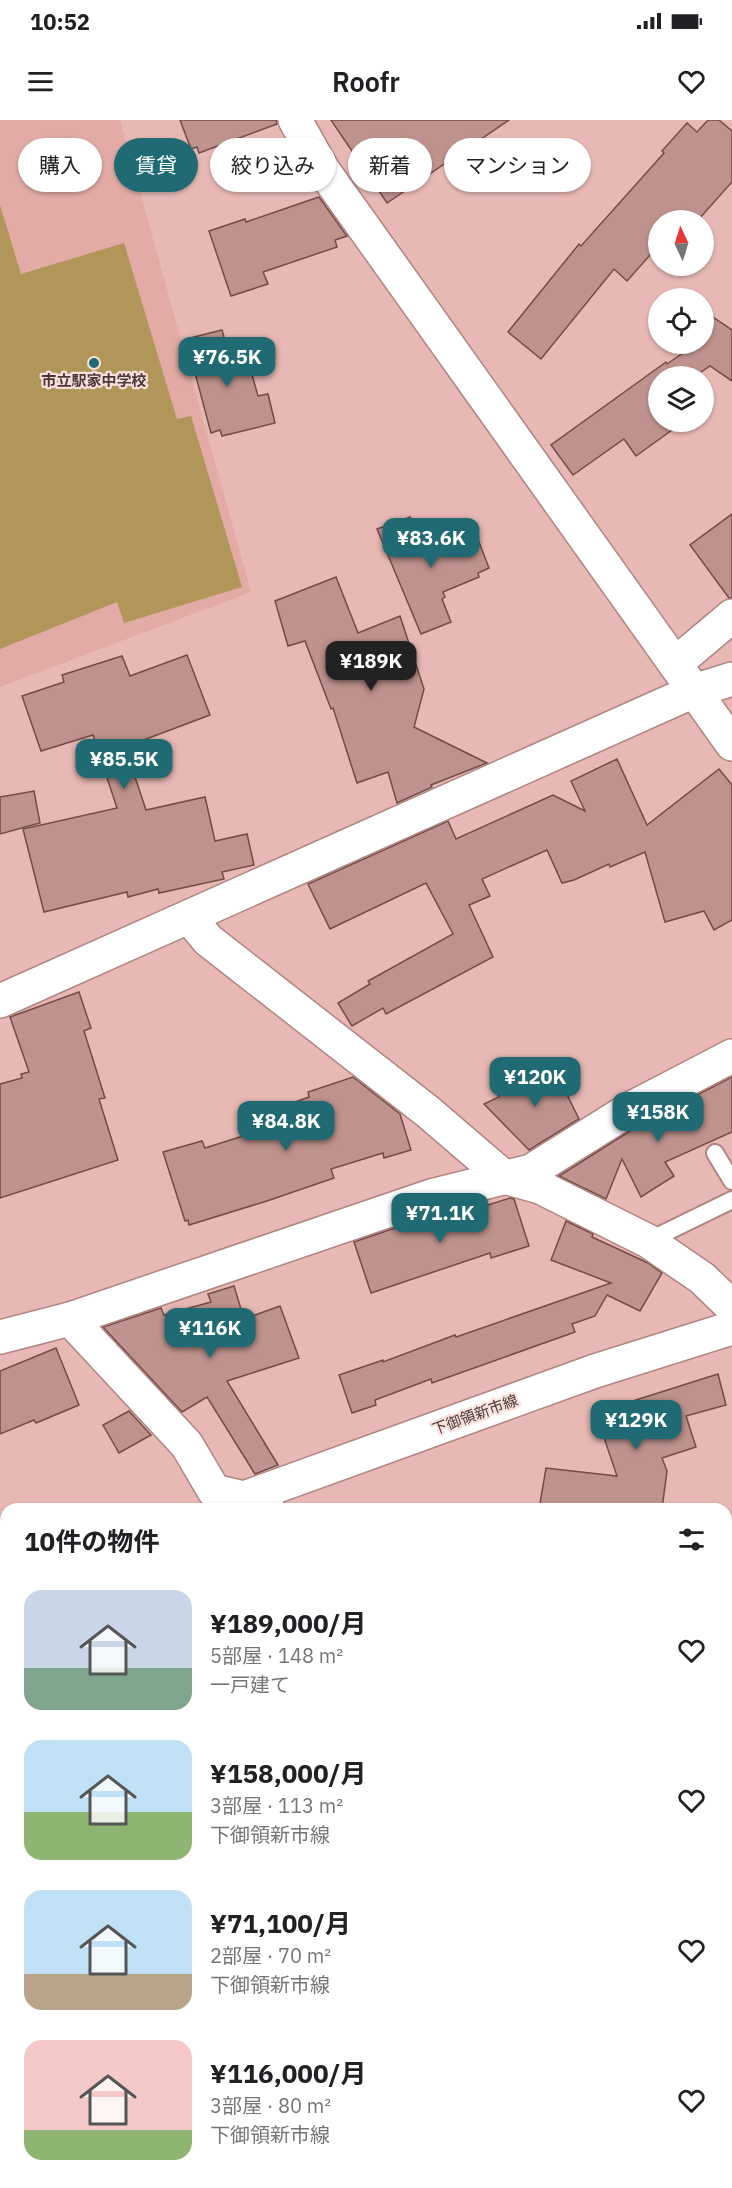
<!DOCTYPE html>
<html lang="ja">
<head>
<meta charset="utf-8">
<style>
  :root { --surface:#fff; --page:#f2f2f2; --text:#202124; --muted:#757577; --accent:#206b73 }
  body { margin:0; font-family:"IBM Plex Sans","Noto Sans JP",sans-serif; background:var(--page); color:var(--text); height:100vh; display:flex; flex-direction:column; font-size:22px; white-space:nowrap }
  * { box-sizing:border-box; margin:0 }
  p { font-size:20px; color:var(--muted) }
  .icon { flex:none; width:33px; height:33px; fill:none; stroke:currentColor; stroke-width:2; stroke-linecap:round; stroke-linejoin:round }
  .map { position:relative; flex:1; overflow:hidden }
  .side { position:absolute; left:0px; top:1383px; width:732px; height:686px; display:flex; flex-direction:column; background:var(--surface); border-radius:18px 18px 0 0; box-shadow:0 2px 4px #0004 }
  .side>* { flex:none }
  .top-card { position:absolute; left:18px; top:18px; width:696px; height:54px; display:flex; gap:12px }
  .needle { width:39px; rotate:356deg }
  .controls { position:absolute; left:648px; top:90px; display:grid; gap:12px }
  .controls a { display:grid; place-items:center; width:66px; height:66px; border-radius:50%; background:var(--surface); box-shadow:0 2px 4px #0004; font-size:30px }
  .price { position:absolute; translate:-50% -51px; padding:0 14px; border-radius:12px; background:var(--accent); color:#fff; font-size:20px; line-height:39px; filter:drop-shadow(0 2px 3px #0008) }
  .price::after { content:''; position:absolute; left:50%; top:36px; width:18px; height:14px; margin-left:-9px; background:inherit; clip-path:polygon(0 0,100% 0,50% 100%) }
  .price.selected { background:#222; color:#fff }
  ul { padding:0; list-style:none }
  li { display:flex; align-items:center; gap:18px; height:150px; padding:0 24px }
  li span { display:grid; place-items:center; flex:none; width:168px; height:120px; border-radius:18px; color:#555 }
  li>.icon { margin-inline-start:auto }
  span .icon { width:72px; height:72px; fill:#fffc; stroke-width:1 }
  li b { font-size:26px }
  h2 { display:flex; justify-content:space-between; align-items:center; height:72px; padding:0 24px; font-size:26px }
  .tag { padding:0 21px; border-radius:27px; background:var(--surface); box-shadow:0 2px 4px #0004; font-size:21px; line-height:54px }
  .tag.selected { background:var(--accent); color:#fff }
  .status { display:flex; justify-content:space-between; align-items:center; height:42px; padding:0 30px; background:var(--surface); direction:ltr }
  .status svg { height:16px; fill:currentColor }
  header { display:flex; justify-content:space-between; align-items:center; height:78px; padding:0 24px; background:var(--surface); font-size:27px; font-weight:600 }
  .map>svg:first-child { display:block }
</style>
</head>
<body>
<div class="status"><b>10:52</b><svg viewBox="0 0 49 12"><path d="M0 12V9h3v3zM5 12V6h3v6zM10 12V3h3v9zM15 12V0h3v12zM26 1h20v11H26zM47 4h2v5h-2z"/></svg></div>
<header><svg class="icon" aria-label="menu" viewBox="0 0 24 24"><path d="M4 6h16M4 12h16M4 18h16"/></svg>Roofr<svg class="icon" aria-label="heart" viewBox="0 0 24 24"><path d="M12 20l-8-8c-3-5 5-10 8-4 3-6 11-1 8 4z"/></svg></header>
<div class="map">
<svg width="732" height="2068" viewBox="0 0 732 2068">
  <rect width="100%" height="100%" fill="#e8b9b4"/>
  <path fill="#e2aba5" d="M0 0H120L251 472 0 567Z"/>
  <path fill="#b29659" d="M0 85 21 154 124 123 177 299 191 296 242 467 124 503 117 482 0 529Z"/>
  <g fill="#bf928d" stroke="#734c47" stroke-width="1.5">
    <path d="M180 0H276L277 4 199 33 197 27 191 29Z"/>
    <path d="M331 0H509L387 83Z"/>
    <path d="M708 0H719L732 11V62L698 100H658V126L627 161 614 149 541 239 508 212 579 124 581 126 664 33 662 31 687 3 697 12Z"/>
    <path d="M319 77 347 116 335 120 337 127 263 152 268 164 231 176 209 111 245 99 246 102Z"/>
    <path d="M704 191 732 210V261L710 246 695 256H658V302H683L636 336 624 319 573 355 551 325 666 242 667 244 696 224H704Z"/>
    <path d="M222 210 233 249 249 244 258 276 268 274 275 303 222 316 220 310 211 313 186 219Z"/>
    <path d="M732 394V478H729L690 425Z"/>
    <path d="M410 397 422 430 474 409 489 448 478 453 479 457 443 472 445 477 442 479 451 502 421 514 377 409Z"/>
    <path d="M336 457 358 513 400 496 424 569 414 607 487 643 431 665 432 667 397 683 388 652 357 663 333 588 331 589 305 521 288 526 275 481Z"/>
    <path d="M187 535 210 595 125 627 146 690 205 677 215 721 247 714 254 745 222 752 224 759 159 773 158 769 128 777 127 772 44 792 23 709 117 688 93 615 41 631 22 576 64 562 62 555 122 536 130 556Z"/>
    <path d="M617 639 647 705 719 649 732 665V800L714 810 704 791 665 802 645 732 610 747 609 744 574 760 562 763 547 730 482 759 490 776 469 785 493 837 386 894 383 888 352 906 338 883 370 864 368 861 453 814 426 763 330 809 308 764 448 701 456 719 553 675 585 691 571 661Z"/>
    <path d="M34 671 40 703 0 714V677Z"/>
    <path d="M79 872 91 908 84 911 105 978 99 979 118 1040 0 1078V964L22 958 21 954 29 952 10 897Z"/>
    <path d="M553 946 579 999 529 1030 484 984 499 977 497 973Z"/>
    <path d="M353 957 400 994 411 1030 384 1038 383 1033 331 1049 334 1058 267 1081 189 1105 188 1100 185 1101 163 1032 202 1021 205 1028 281 1004 276 989 309 977 308 972Z"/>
    <path d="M732 957V1012L665 1042 674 1056 641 1077 622 1039 606 1079 559 1056 641 1004Z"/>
    <path d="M510 1078 514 1079 529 1126 491 1138 490 1133 371 1173 354 1122 436 1094 448 1091 450 1097Z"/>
    <path d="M566 1101 593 1114 592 1117 648 1143 662 1153 640 1191 607 1175 595 1196 572 1204 575 1212 432 1263 431 1259 375 1280 376 1285 352 1293 339 1255 383 1240V1242L455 1215 456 1217 611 1163 551 1140Z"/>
    <path d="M234 1166 244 1199 280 1186 299 1238 227 1261 278 1345 255 1354 207 1277 182 1292 103 1207 161 1188 164 1195 211 1182 208 1174Z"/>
    <path d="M56 1228 79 1285 36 1303 34 1300 0 1314V1251Z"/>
    <path d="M718 1254 726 1285 686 1296 696 1327 662 1338 667 1351 662 1389H539L546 1348 617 1356 599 1303 604 1301 601 1291Z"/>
    <path d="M129 1291 151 1315 119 1333 103 1305Z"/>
  </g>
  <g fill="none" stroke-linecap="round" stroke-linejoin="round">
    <defs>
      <g id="lane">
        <path d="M715 1033 732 1061"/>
        <path d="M648 1121 732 1080"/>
      </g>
      <g id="street">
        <path d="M675 544 732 496"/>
        <path d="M189 797 208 820 427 991 504 1057 540 1067 648 1121 702 1158 732 1187"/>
        <path d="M70 1199 187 1325 214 1371 244 1378 268 1389"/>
        <path d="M0 1217 70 1199 431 1076 531 1051 632 988 732 936"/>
        <path d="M726 1582 732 1583"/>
        <path d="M0 1634 6 1632"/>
        <path d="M726 1667H732"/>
        <path d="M726 1839 732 1840"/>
        <path d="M0 1883 6 1895"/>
        <path d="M47 2062 48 2068"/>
        <path d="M576 2062 577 2068"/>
      </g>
      <g id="secondary">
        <path d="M295 0 323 50 732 624"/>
        <path d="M0 881 694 571 732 559"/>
        <path d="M220 1389 244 1378 595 1251 732 1208"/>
        <path d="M0 1489 6 1486"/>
      </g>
    </defs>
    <use href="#lane" stroke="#b0847f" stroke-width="20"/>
    <use href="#street" stroke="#b0847f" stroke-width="36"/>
    <use href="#secondary" stroke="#b0847f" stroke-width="36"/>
    <use href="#lane" stroke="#fff" stroke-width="16"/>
    <use href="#street" stroke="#fff" stroke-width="33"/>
    <use href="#secondary" stroke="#fff" stroke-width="33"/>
  </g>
  <circle fill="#206b73" stroke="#f9e0dd" stroke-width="2" cx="94" cy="243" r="6"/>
  <g text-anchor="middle" stroke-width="4.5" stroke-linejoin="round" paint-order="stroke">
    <g font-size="15" font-weight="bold" fill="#4b3836" stroke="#f9e0dd">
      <text x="94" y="266">市立駅家中学校</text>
    </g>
    <g font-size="15" fill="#4b3836" stroke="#f9e0dd">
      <text transform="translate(475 1295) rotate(-20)" y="5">下御領新市線</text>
    </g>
  </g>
</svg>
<div class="controls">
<a><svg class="needle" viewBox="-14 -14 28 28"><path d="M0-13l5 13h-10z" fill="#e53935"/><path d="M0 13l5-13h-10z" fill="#757577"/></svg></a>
<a><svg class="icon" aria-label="locate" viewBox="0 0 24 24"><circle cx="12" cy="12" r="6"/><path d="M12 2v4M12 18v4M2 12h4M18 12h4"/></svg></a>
<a><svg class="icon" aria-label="layers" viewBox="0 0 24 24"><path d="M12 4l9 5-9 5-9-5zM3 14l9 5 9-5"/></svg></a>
</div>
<b class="price" style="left:227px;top:268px">¥76.5K</b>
<b class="price" style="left:431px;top:449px">¥83.6K</b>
<b class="price selected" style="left:371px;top:572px">¥189K</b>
<b class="price" style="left:124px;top:670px">¥85.5K</b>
<b class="price" style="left:535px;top:988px">¥120K</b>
<b class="price" style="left:658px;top:1023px">¥158K</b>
<b class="price" style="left:286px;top:1032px">¥84.8K</b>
<b class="price" style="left:440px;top:1124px">¥71.1K</b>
<b class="price" style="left:210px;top:1239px">¥116K</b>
<b class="price" style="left:636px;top:1331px">¥129K</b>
<div class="top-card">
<a class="tag">購入</a>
<a class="tag selected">賃貸</a>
<a class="tag">絞り込み</a>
<a class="tag">新着</a>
<a class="tag">マンション</a>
</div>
<section class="side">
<h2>10件の物件<svg class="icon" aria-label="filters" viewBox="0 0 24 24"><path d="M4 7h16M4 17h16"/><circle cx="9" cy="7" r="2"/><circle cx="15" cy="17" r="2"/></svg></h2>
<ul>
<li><span style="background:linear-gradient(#c9d6e8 65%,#7fa58c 0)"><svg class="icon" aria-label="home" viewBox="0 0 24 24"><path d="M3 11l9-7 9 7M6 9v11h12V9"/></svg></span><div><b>¥189,000/月</b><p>5部屋 · 148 m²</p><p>一戸建て</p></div><svg class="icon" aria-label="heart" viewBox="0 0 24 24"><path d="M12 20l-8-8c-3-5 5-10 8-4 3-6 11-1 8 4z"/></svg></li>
<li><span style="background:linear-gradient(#bfe0f5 60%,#8fb573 0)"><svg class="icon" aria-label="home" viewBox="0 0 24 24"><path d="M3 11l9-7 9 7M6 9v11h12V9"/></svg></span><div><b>¥158,000/月</b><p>3部屋 · 113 m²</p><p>下御領新市線</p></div><svg class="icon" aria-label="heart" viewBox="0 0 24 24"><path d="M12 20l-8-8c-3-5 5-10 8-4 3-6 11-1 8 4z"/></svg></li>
<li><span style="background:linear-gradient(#bfe0f5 70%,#b9a48a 0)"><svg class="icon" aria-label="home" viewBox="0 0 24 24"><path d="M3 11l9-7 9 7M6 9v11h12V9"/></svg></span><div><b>¥71,100/月</b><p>2部屋 · 70 m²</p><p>下御領新市線</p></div><svg class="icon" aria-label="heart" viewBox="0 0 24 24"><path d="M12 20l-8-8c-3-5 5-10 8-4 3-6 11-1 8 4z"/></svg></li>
<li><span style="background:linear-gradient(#f6c9c9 75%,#8fb573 0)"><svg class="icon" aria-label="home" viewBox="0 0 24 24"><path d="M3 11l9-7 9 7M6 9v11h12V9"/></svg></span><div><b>¥116,000/月</b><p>3部屋 · 80 m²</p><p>下御領新市線</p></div><svg class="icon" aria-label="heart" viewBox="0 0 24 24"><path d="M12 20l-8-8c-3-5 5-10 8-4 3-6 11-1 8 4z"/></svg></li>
</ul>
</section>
</div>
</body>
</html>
